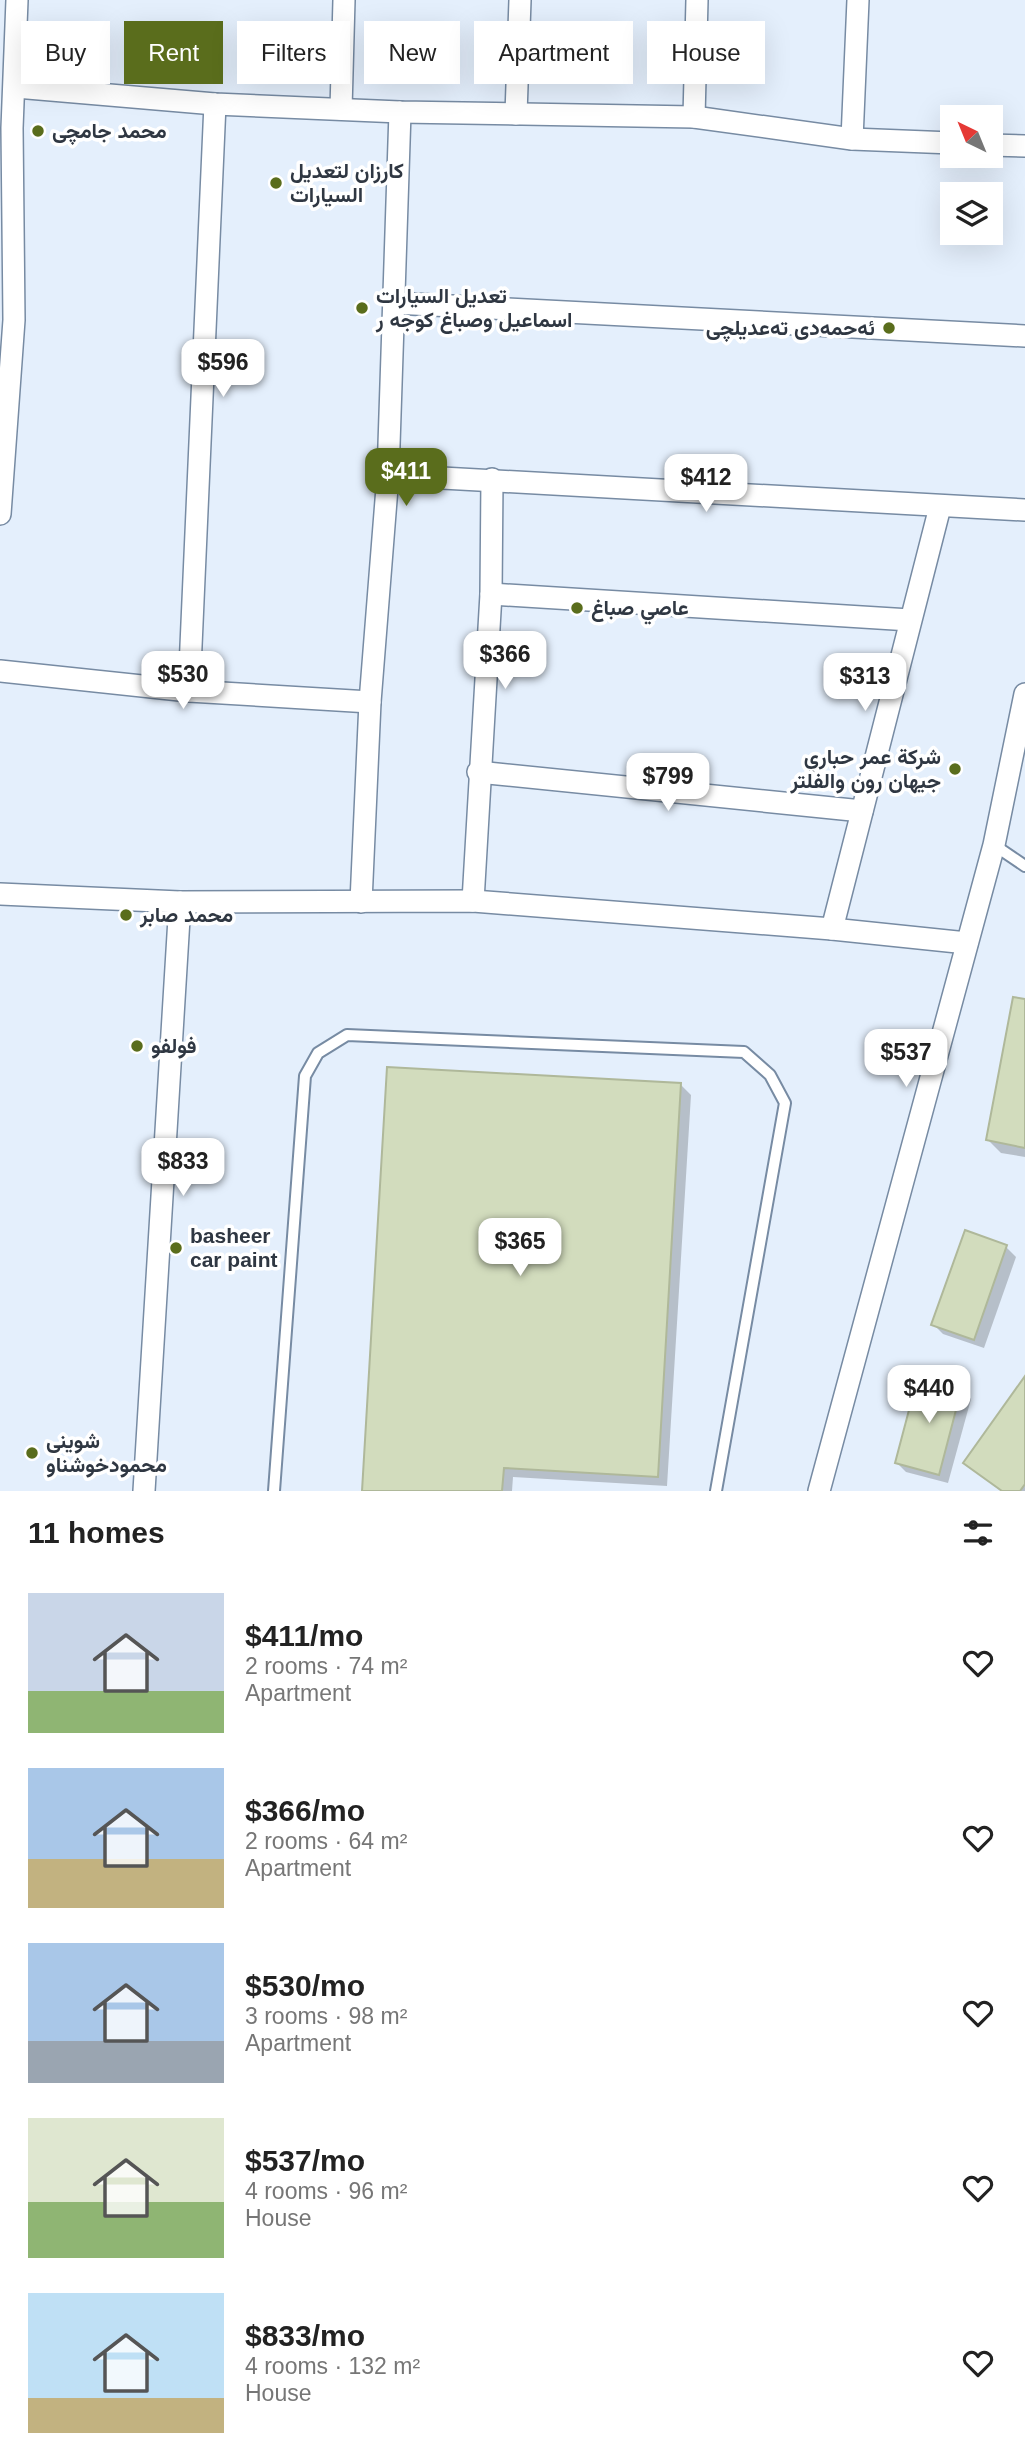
<!DOCTYPE html>
<html lang="en">
<head>
<meta charset="utf-8">
<style>
  :root { --surface:#fff; --page:#f6f6f6; --text:#222; --muted:#767676; --accent:#5a6d1c }
  body { margin:0; font-family:Helvetica,Vazirmatn,sans-serif; background:var(--page); color:var(--text); height:100vh; display:flex; flex-direction:column; font-size:26px; white-space:nowrap }
  * { box-sizing:border-box; margin:0 }
  p { font-size:23px; color:var(--muted) }
  .icon { flex:none; width:38px; height:38px; fill:none; stroke:currentColor; stroke-width:2; stroke-linecap:round; stroke-linejoin:round }
  .map { position:relative; height:1491px; overflow:hidden }
  .side { display:flex; flex-direction:column; background:var(--surface); flex:1 }
  .side>* { flex:none }
  .guide { position:absolute; left:21px; top:21px; width:984px; height:63px; display:flex; gap:14px }
  .needle { width:46px; rotate:317deg }
  .fabs { position:absolute; left:940px; top:105px; display:grid; gap:14px }
  .fabs a { display:grid; place-items:center; width:63px; height:63px; border-radius:0px; background:var(--surface); box-shadow:0 7px 28px #0002; font-size:35px }
  .price { position:absolute; translate:-50% -60px; padding:0 16px; border-radius:14px; background:#fff; color:#222; font-size:23px; line-height:46px; filter:drop-shadow(0 2px 4px #0008) }
  .price::after { content:''; position:absolute; left:50%; top:42px; width:21px; height:16px; margin-left:-10px; background:inherit; clip-path:polygon(0 0,100% 0,50% 100%) }
  .price.selected { background:var(--accent); color:#fff }
  ul { padding:0; list-style:none }
  li { display:flex; align-items:center; gap:21px; height:175px; padding:0 28px }
  li span { display:grid; place-items:center; flex:none; width:196px; height:140px; border-radius:0px; color:#555 }
  li>.icon { margin-inline-start:auto }
  span .icon { width:84px; height:84px; fill:#fffc; stroke-width:1 }
  li b { font-size:30px }
  h2 { display:flex; justify-content:space-between; align-items:center; height:84px; padding:0 28px; font-size:30px }
  .chip { padding:0 24px; border-radius:0px; background:var(--surface); box-shadow:0 7px 28px #0002; font-size:24px; line-height:63px }
  .chip.selected { background:var(--accent); color:#fff }
  .map>svg:first-child { display:block }
</style>
</head>
<body>
<div class="map">
<svg width="1025" height="1491" viewBox="0 0 1025 1491">
  <rect width="100%" height="100%" fill="#f4f8fe"/>
  <path fill="#e4effc" fill-rule="evenodd" d="M0 0H1025V1491H0ZM952 117H990V156H952ZM952 194H990V233H952Z"/>
  <g fill="#0003">
    <path d="M1025 1001V1157L1001 1153 988 1140Z"/>
    <path d="M681 1085 691 1095 667 1486 513 1477 512 1491H363Z"/>
    <path d="M966 1233 1006 1247 1016 1257 984 1348 943 1334 933 1324Z"/>
    <path d="M1025 1379V1491H1001L965 1463Z"/>
    <path d="M961 1389 971 1399 948 1483 906 1472 897 1463Z"/>
  </g>
  <g fill="#d2dcbd" stroke="#afb89a" stroke-width="2">
    <path d="M1013 997 1025 999V1148L986 1140Z"/>
    <path d="M387 1067 681 1083 658 1477 504 1468 502 1491H362Z"/>
    <path d="M965 1230 1007 1245 974 1340 931 1325Z"/>
    <path d="M918 1376 962 1387 939 1475 895 1463Z"/>
    <path d="M1025 1376V1484L1020 1491H1002L963 1463Z"/>
  </g>
  <g fill="none" stroke-linecap="round" stroke-linejoin="round">
    <defs>
      <g id="lane">
        <path d="M994 845 1025 866"/>
        <path d="M274 1491 305 1076 318 1053 347 1035 744 1052 770 1075 785 1103 716 1491"/>
      </g>
      <g id="street">
        <path d="M16 87 215 104 400 112 694 117 852 139 952 143"/>
        <path d="M341 109 344 0"/>
        <path d="M516 114 520 0"/>
        <path d="M694 117 697 0"/>
        <path d="M852 139 858 0"/>
        <path d="M990 145 1025 146"/>
        <path d="M394 303 1025 336"/>
        <path d="M388 475 1025 510"/>
        <path d="M0 514 14 320 12 128 17 0"/>
        <path d="M491 594 910 620"/>
        <path d="M0 671 189 691 370 702"/>
        <path d="M189 691 215 104"/>
        <path d="M478 772 862 811"/>
        <path d="M0 894 180 902 473 901 832 929 967 943"/>
        <path d="M473 901 491 594 492 479"/>
        <path d="M361 902 370 702 388 475 400 112"/>
        <path d="M832 929 940 507"/>
        <path d="M144 1491 180 902"/>
        <path d="M819 1491 994 845 1025 694"/>
      </g>
    </defs>
    <use href="#lane" stroke="#778ba3" stroke-width="14"/>
    <use href="#street" stroke="#778ba3" stroke-width="24"/>
    <use href="#lane" stroke="#fff" stroke-width="10"/>
    <use href="#street" stroke="#fff" stroke-width="21"/>
  </g>
  <g fill="#5a6d1c" stroke="#fff" stroke-width="2.5">
    <circle cx="38" cy="131" r="7"/>
    <circle cx="276" cy="183" r="7"/>
    <circle cx="362" cy="308" r="7"/>
    <circle cx="889" cy="328" r="7"/>
    <circle cx="577" cy="608" r="7"/>
    <circle cx="955" cy="769" r="7"/>
    <circle cx="126" cy="915" r="7"/>
    <circle cx="137" cy="1046" r="7"/>
    <circle cx="176" cy="1248" r="7"/>
    <circle cx="32" cy="1453" r="7"/>
  </g>
  <g text-anchor="middle" stroke-width="7" stroke-linejoin="round" paint-order="stroke">
    <g font-size="21" font-weight="bold" fill="#2f3742" stroke="#fff" text-anchor="start">
      <text x="52" y="138">محمد جامچی</text>
      <text x="290" y="178">كارزان لتعديل<tspan x="290" dy="24">السيارات</tspan></text>
      <text x="376" y="303">تعديل السيارات<tspan x="376" dy="24">اسماعيل وصباغ كوجه ر</tspan></text>
      <text x="875" y="335" text-anchor="end">ئەحمەدی تەعدیلچی</text>
      <text x="591" y="615">عاصي صباغ</text>
      <text x="941" y="764" text-anchor="end">شركة عمر حباري<tspan x="941" dy="24">جيھان رون والفلتر</tspan></text>
      <text x="140" y="922">محمد صابر</text>
      <text x="151" y="1053">فولفو</text>
      <text x="190" y="1243">basheer<tspan x="190" dy="24">car paint</tspan></text>
      <text x="46" y="1448">شوينى<tspan x="46" dy="24">محمودخوشناو</tspan></text>
    </g>
  </g>
</svg>
<div class="fabs">
<a><svg class="needle" viewBox="-14 -14 28 28"><path d="M0-13l5 13h-10z" fill="#e53935"/><path d="M0 13l5-13h-10z" fill="#767676"/></svg></a>
<a><svg class="icon" aria-label="layers" viewBox="0 0 24 24"><path d="M12 4l9 5-9 5-9-5zM3 14l9 5 9-5"/></svg></a>
</div>
<b class="price" style="left:223px;top:399px">$596</b>
<b class="price selected" style="left:406px;top:508px">$411</b>
<b class="price" style="left:706px;top:514px">$412</b>
<b class="price" style="left:505px;top:691px">$366</b>
<b class="price" style="left:183px;top:711px">$530</b>
<b class="price" style="left:865px;top:713px">$313</b>
<b class="price" style="left:668px;top:813px">$799</b>
<b class="price" style="left:906px;top:1089px">$537</b>
<b class="price" style="left:183px;top:1198px">$833</b>
<b class="price" style="left:520px;top:1278px">$365</b>
<b class="price" style="left:929px;top:1425px">$440</b>
<div class="guide">
<a class="chip">Buy</a>
<a class="chip selected">Rent</a>
<a class="chip">Filters</a>
<a class="chip">New</a>
<a class="chip">Apartment</a>
<a class="chip">House</a>
</div>
</div>
<section class="side">
<h2>11 homes<svg class="icon" aria-label="filters" viewBox="0 0 24 24"><path d="M4 7h16M4 17h16"/><circle cx="9" cy="7" r="2"/><circle cx="15" cy="17" r="2"/></svg></h2>
<ul>
<li><span style="background:linear-gradient(#c9d6e8 70%,#8fb573 0)"><svg class="icon" aria-label="home" viewBox="0 0 24 24"><path d="M3 11l9-7 9 7M6 9v11h12V9"/></svg></span><div><b>$411/mo</b><p>2 rooms · 74 m²</p><p>Apartment</p></div><svg class="icon" aria-label="heart" viewBox="0 0 24 24"><path d="M12 20l-8-8c-3-5 5-10 8-4 3-6 11-1 8 4z"/></svg></li>
<li><span style="background:linear-gradient(#a9c7e8 65%,#c2b280 0)"><svg class="icon" aria-label="home" viewBox="0 0 24 24"><path d="M3 11l9-7 9 7M6 9v11h12V9"/></svg></span><div><b>$366/mo</b><p>2 rooms · 64 m²</p><p>Apartment</p></div><svg class="icon" aria-label="heart" viewBox="0 0 24 24"><path d="M12 20l-8-8c-3-5 5-10 8-4 3-6 11-1 8 4z"/></svg></li>
<li><span style="background:linear-gradient(#a9c7e8 70%,#9aa5b1 0)"><svg class="icon" aria-label="home" viewBox="0 0 24 24"><path d="M3 11l9-7 9 7M6 9v11h12V9"/></svg></span><div><b>$530/mo</b><p>3 rooms · 98 m²</p><p>Apartment</p></div><svg class="icon" aria-label="heart" viewBox="0 0 24 24"><path d="M12 20l-8-8c-3-5 5-10 8-4 3-6 11-1 8 4z"/></svg></li>
<li><span style="background:linear-gradient(#dfe7d0 60%,#8fb573 0)"><svg class="icon" aria-label="home" viewBox="0 0 24 24"><path d="M3 11l9-7 9 7M6 9v11h12V9"/></svg></span><div><b>$537/mo</b><p>4 rooms · 96 m²</p><p>House</p></div><svg class="icon" aria-label="heart" viewBox="0 0 24 24"><path d="M12 20l-8-8c-3-5 5-10 8-4 3-6 11-1 8 4z"/></svg></li>
<li><span style="background:linear-gradient(#bfe0f5 75%,#c2b280 0)"><svg class="icon" aria-label="home" viewBox="0 0 24 24"><path d="M3 11l9-7 9 7M6 9v11h12V9"/></svg></span><div><b>$833/mo</b><p>4 rooms · 132 m²</p><p>House</p></div><svg class="icon" aria-label="heart" viewBox="0 0 24 24"><path d="M12 20l-8-8c-3-5 5-10 8-4 3-6 11-1 8 4z"/></svg></li>
</ul>
</section>
</body>
</html>
